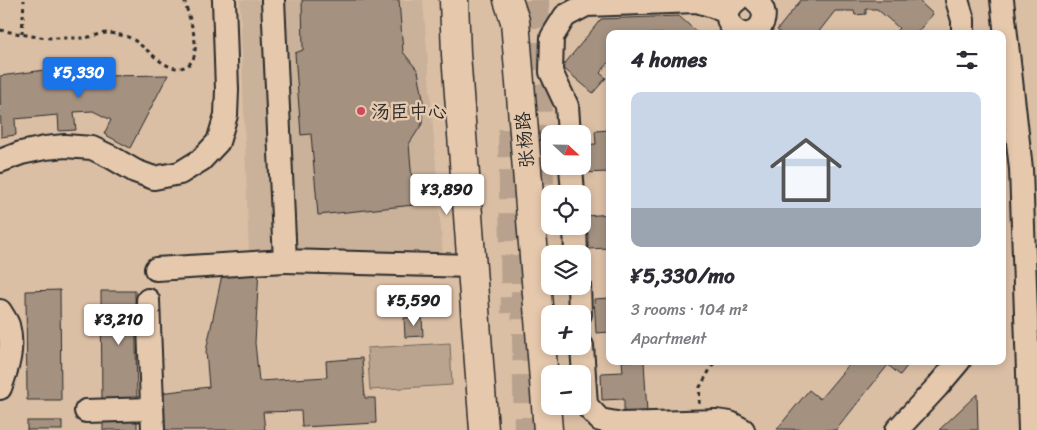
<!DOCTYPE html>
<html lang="en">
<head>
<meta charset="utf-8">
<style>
  :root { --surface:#fff; --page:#f7f7f7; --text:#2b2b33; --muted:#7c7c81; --accent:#1a73e8 }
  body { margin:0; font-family:Sriracha,"LXGW WenKai TC",sans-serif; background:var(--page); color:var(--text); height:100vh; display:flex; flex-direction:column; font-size:19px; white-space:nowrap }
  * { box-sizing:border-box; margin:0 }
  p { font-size:16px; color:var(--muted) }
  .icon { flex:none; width:28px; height:28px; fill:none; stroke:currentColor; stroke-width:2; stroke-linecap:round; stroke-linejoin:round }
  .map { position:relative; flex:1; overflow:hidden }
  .side { position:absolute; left:606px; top:30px; width:400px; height:335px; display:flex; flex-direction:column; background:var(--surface); border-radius:10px; box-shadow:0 2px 8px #0003 }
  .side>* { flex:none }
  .needle { width:32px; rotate:112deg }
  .tools { position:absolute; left:541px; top:125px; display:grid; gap:10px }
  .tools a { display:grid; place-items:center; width:50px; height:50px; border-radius:10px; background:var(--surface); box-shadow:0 2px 8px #0003; font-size:25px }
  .price { position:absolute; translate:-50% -42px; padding:0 11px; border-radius:5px; background:#fff; color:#222; font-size:16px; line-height:32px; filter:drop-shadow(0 1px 2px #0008) }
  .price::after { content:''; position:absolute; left:50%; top:30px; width:15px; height:11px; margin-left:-8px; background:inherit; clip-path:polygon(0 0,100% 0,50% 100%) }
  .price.current { background:var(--accent); color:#fff }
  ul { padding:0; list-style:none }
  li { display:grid; align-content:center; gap:10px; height:265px; padding:0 25px }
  li span { display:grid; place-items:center; height:155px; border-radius:10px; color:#555 }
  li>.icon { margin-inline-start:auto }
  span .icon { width:90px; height:90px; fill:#fffc; stroke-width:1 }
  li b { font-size:21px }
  h2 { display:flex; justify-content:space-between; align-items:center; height:60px; padding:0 25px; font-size:21px }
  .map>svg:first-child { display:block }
</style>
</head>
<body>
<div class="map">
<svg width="1037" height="430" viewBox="0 0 1037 430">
  <rect width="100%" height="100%" fill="#dbbfa5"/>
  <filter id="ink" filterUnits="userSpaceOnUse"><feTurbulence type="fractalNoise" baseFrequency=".02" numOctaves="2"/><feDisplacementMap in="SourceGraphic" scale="10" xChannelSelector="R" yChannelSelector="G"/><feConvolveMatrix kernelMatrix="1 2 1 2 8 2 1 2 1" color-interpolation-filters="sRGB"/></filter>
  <g filter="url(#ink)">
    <path fill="#cab19a" d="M240 0H423L443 256H249Z"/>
    <path fill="#baa48f" stroke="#72685d" d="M450 343 452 385 370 390 367 348Z"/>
    <g fill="#a49180" stroke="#2b2b2b">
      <path d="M302 0H399L403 52 418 71 423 98 422 124 409 144 414 205 318 215 311 134 301 135 295 53 303 50Z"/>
      <path d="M801 0H918L933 14 916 34H893L899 28 877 9H866V14L855 15 854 11H835L817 34H782L777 30Z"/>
      <path d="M679 16 699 34H610V61L600 73 606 78 593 93 562 67 601 19Z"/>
      <path d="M82 65 104 76 168 75 130 148 104 134 111 120 93 111 74 112 76 130 59 131 58 115 15 119 16 135 1 137 0 76Z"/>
      <path d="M610 130V172L581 173 582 145 596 144 595 131Z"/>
      <path d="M610 214V248L588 249 586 216Z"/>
      <path d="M259 268 255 343 259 381 327 377 326 361 362 358 365 398H375L376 423 302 427 301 411 263 412 265 430H164L160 393 209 387 206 351 223 270Z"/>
      <path d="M60 290 61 400H27L26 291Z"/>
      <path d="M101 291H135L137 400 102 401Z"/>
      <path d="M610 298V332L596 333 594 299Z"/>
      <path d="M422 316 423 336 405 337 404 318Z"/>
      <path d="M622 361H644L647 413 624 415V399L602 400 601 373 623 372Z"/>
      <path d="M852 361H911L900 375 888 365 836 430 777 429 809 390 820 399Z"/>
      <path d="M977 394 978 430H939Z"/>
      <path d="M137 420V430H103V421Z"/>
      <rect x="27" y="421" width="35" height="9"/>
    </g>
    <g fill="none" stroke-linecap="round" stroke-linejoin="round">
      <g stroke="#b8a18d" stroke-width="28" stroke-dasharray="28 14" stroke-linecap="butt">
        <path d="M535 0 540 184"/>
        <path d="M512 129 515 313"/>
        <path d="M525 291 528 430"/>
      </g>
      <defs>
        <g id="minor">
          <path d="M273 0 285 261 472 266"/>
          <path d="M737 0C731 4 728 9 728 16 728 22 730 26 735 30 753 45 777 16 755 0"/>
          <path d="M957 0 963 20V34"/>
          <path d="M1002 0 1021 169 1030 430"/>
          <path d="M569 134 567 106 551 72 552 37 565 16 586 5 697 1 713 6 728 13"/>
          <path d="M0 161 21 153 45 148 65 146 92 148 111 157 135 171 154 178 180 173 201 160 218 142 226 115 227 90 224 0"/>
          <path d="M571 166 573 194"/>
          <path d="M575 226 576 254"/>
          <path d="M156 269 285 261"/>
          <path d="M579 286 580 314"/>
          <path d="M148 300 153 430"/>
          <path d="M0 311C3 316 6 320 8 325 14 347 8 367 0 388"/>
          <path d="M582 346 586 405 600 420 622 424 716 421 730 423 743 430"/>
          <path d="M86 411 152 409"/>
          <path d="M897 430 937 387 959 361"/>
        </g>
        <g id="major">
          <path d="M454 0 456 54 484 430"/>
          <path d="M508 0 515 21 548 430"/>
        </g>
      </defs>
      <use href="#minor" stroke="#2b2b2b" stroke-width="26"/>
      <use href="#major" stroke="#2b2b2b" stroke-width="31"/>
      <g stroke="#2b2b2b" stroke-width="3" stroke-dasharray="4 4" stroke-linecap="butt">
        <path d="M0 30C17 33 36 38 53 38 63 38 74 38 84 38 91 37 99 34 106 33 112 33 120 35 125 36 145 41 166 79 188 65 204 54 189 18 185 3L186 0"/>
        <path d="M22 34 24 0"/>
        <path d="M699 404 700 387 715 361"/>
      </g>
      <use href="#minor" stroke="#e6c9ad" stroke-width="22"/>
      <use href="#major" stroke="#e6c9ad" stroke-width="28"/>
    </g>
  </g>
  <circle fill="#d1495b" stroke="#e6c9ad" stroke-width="2" cx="361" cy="111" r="5"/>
  <g text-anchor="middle" stroke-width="5" stroke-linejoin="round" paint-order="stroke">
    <g font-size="19" fill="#2b2b2b" stroke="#e6c9ad" text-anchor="start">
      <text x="371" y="118">汤臣中心</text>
    </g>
    <g font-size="19" fill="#2b2b2b" stroke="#e6c9ad">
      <text transform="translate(524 140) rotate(-95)" y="7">张杨路</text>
    </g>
  </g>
</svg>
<div class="tools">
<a><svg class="needle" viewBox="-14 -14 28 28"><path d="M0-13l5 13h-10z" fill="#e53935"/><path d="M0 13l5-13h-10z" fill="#7c7c81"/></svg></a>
<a><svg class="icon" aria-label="locate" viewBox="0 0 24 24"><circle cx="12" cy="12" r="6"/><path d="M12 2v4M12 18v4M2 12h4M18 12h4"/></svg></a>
<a><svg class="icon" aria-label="layers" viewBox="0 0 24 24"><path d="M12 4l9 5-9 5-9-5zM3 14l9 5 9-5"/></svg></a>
<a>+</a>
<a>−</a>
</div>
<b class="price current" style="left:79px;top:99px">¥5,330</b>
<b class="price" style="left:447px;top:216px">¥3,890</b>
<b class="price" style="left:414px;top:327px">¥5,590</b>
<b class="price" style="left:119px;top:346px">¥3,210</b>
<section class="side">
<h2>4 homes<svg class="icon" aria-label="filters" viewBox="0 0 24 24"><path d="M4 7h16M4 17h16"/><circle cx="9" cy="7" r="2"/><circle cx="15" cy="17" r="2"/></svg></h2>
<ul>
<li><span style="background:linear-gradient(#c9d6e8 75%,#9aa5b1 0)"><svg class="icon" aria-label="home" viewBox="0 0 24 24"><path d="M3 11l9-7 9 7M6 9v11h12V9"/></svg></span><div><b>¥5,330/mo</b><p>3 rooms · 104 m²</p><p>Apartment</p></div></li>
</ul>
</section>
</div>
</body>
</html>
